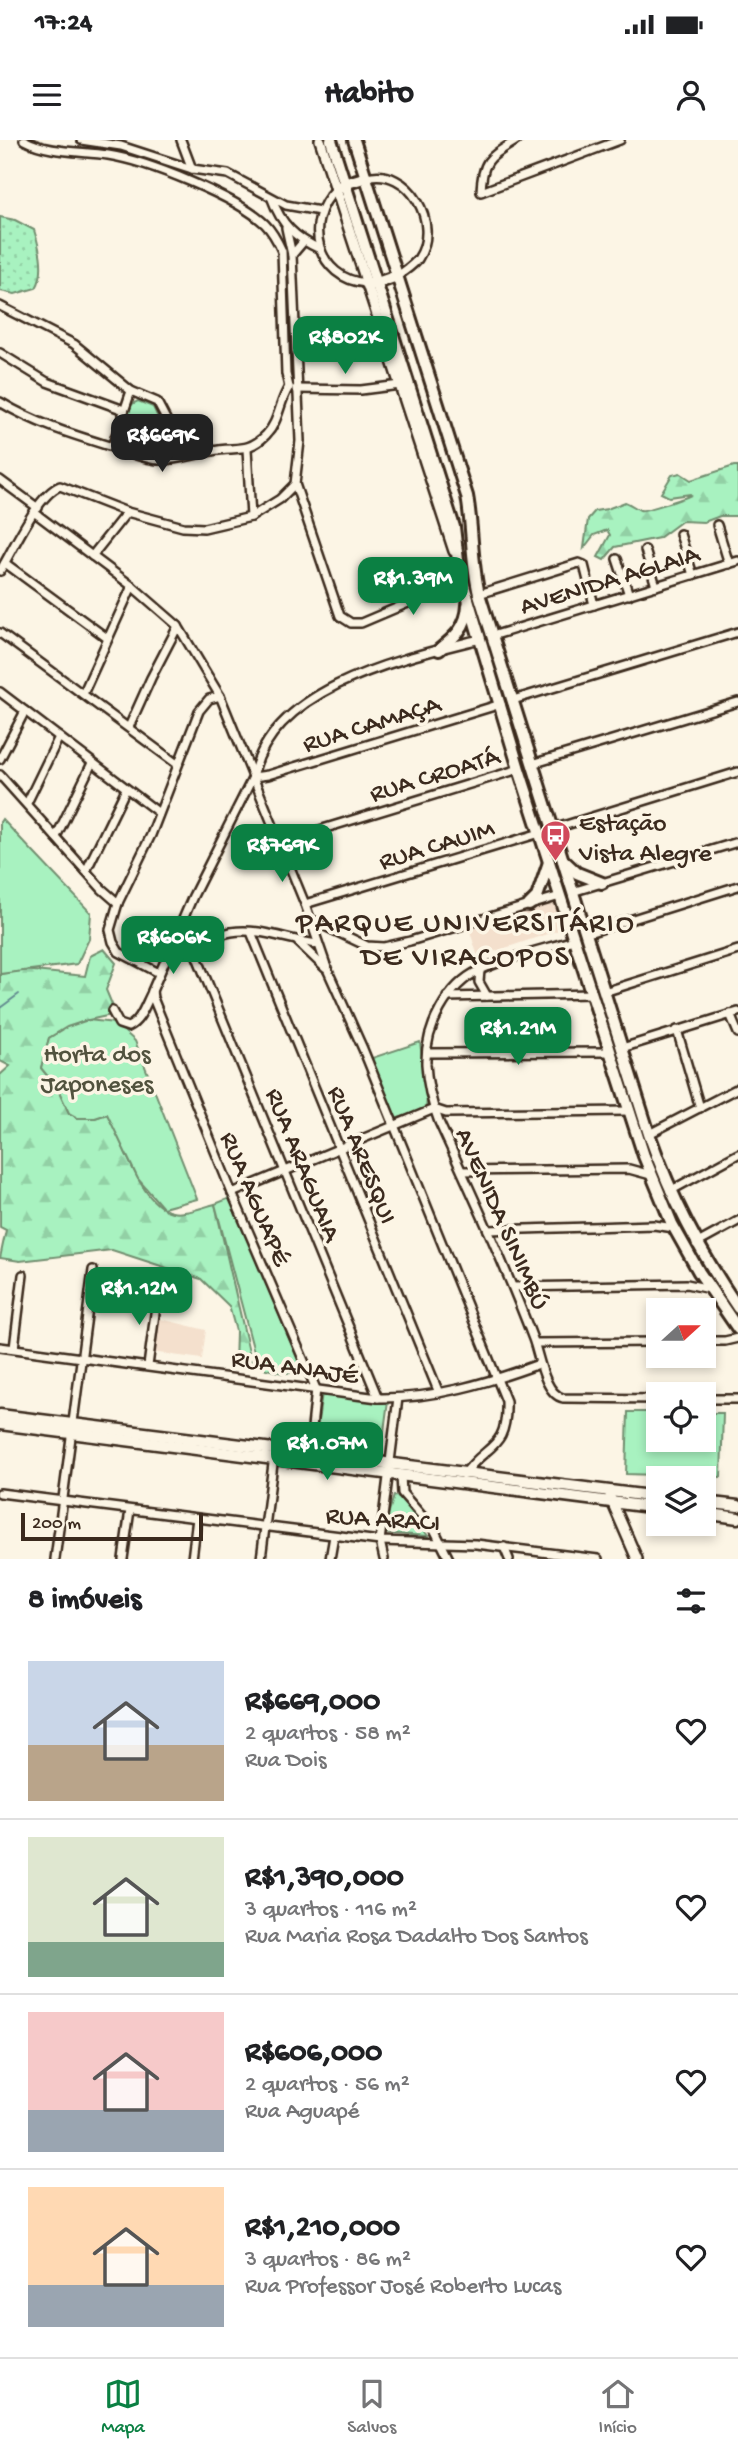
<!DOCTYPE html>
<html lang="pt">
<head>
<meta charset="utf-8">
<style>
  :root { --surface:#fff; --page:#f2f2f2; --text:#202124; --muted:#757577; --line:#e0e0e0; --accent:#0b8043 }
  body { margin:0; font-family:"Gochi Hand",sans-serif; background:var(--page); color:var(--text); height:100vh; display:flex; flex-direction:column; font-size:26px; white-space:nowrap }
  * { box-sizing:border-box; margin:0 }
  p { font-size:23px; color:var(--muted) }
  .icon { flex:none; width:38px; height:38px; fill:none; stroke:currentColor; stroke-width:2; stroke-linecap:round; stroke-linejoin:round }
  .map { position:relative; height:1419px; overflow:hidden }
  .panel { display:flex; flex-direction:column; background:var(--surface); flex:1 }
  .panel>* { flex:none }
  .needle { width:46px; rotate:69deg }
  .tools { position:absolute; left:646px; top:1158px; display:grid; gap:14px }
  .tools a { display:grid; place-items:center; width:70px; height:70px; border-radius:0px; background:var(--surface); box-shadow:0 4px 10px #0003; font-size:35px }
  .scale { position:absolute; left:21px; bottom:18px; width:182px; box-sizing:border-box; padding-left:7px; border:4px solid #3b2a1e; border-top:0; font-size:19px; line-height:24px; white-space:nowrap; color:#3b2a1e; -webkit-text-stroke:5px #fcf5e5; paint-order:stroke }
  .price { position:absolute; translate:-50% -60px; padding:0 16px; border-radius:14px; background:var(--accent); color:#fff; font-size:23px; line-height:46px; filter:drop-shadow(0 2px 4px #0008) }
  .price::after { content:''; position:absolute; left:50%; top:42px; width:21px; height:16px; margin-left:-10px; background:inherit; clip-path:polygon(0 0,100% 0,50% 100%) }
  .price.on { background:#222; color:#fff }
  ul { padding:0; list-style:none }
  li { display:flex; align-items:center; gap:21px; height:175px; padding:0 28px }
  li+li { border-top:2px solid var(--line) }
  li span { display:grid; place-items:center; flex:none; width:196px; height:140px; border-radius:0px; color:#555 }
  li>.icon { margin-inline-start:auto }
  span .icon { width:84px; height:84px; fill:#fffc; stroke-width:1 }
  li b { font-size:30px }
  h2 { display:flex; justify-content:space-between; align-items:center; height:84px; padding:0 28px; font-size:30px }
  .status { display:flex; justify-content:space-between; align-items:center; height:49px; padding:0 35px; background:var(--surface); direction:ltr }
  .status svg { height:19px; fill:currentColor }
  header { display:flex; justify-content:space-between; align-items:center; height:91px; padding:0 28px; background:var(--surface); font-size:32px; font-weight:700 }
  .dock { display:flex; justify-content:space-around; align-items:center; height:98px; border-top:2px solid var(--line); background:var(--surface); font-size:19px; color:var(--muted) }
  .dock a { display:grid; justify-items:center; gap:4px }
  .dock .on { color:var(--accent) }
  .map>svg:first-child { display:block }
</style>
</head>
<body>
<div class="status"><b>17:24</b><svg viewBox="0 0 49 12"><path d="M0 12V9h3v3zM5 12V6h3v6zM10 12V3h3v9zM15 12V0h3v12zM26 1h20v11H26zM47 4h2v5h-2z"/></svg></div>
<header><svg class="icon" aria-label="menu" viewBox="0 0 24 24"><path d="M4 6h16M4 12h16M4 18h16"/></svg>Habito<svg class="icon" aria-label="person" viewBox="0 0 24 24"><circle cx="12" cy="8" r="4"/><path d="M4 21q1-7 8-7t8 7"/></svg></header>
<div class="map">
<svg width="738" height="1419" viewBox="0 0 738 1419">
  <defs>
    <pattern id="grass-dots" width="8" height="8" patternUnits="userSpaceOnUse" patternTransform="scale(1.75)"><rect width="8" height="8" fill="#a8f2c0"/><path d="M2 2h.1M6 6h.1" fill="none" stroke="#92d0a5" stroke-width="1.8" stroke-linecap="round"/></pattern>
    <pattern id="forest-firs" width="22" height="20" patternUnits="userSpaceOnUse" patternTransform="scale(1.75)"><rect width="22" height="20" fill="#a8f2c0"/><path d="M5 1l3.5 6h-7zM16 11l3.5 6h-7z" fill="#92d0a5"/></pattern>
  </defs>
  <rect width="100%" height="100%" fill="#fcf5e5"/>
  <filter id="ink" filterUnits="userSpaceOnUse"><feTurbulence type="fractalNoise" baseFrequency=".0143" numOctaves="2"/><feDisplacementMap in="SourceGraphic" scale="14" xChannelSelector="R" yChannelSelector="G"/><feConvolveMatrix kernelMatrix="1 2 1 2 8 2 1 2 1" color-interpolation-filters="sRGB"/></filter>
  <g filter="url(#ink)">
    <g fill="#f4e0cd">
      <path d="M550 760 555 762 562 784 559 790 478 817 468 785Z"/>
      <path d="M157 1178 206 1190 202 1219 151 1212Z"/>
    </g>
    <path fill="url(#grass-dots)" stroke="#728e6f" stroke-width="2" d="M0 77 15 80 34 90C40 108 46 132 36 148L15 154 0 151Z"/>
    <g fill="url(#forest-firs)" stroke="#728e6f" stroke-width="2">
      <path d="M734 326H738V376H720L704 382 682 381 659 398 615 407 604 420 598 417 610 395 607 390 594 395 584 408 588 379 595 371 607 369 625 362C631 364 635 368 640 370 644 372 685 358 691 355L690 354 669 357 661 353 672 335 680 333 691 340Z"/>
      <path d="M104 809 116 823 106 850 116 874 84 881 49 898 41 928 58 949 69 973 78 978H95L107 974C123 999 139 1064 172 1072 184 1075 203 1067 215 1064L252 1225 235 1227 236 1191 229 1166 201 1139 112 1110 20 1121 0 1118 6 1090 0 1087V935L10 926 0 921V834L23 830 85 836 90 816Z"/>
    </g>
    <g fill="#a8f2c0" stroke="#728e6f" stroke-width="2">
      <path d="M138 261 153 267 163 288 174 302 171 312 150 311 122 300 121 294 132 264Z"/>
      <path d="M2 679 91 773 89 799 77 824 0 834V682Z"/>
      <path d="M88 880 115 883 135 901 197 1059 163 1068 138 1039 107 974 95 978H78L69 973 58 949 41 928 49 898 67 887Z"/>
      <path d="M420 902 427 958 426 969 392 980 369 919Z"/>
      <path d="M230 1058 303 1232 283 1233 258 1227 215 1064Z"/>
      <path d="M322 1253 375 1261H388L381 1314 319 1306 316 1295Z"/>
      <path d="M628 1272H658V1300H704V1273H723L721 1337 626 1334Z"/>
      <path d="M394 1356 401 1357 428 1396 382 1393Z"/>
    </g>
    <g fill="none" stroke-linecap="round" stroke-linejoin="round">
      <path stroke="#648c90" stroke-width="2" d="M0 868 19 854"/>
      <defs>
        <g id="minor">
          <path d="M24 0C48 13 81 11 108 15 147 21 237 57 265 84 273 92 277 100 282 111L286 234 289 247"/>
          <path d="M81 0 121 6 192 29 228 34 286 65 320 71"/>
          <path d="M181 0 192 29"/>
          <path d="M517 0C490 17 482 19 481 52L620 0"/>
          <path d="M367 37C409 26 442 84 418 119 412 126 405 131 397 136"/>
          <path d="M336 49C302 82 317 139 366 143"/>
          <path d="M272 59C281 84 295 98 320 109"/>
          <path d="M286 88 292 115"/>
          <path d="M0 166 74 204 131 251 157 262 169 285 182 300 211 311"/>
          <path d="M0 213 47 242 124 270"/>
          <path d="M296 249 361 250 400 245"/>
          <path d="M0 262C38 285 77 296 119 309 131 313 147 320 160 320 178 320 195 314 212 311 235 306 247 314 266 295 279 282 279 262 289 247"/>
          <path d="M112 307 131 251"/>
          <path d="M247 309 251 377"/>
          <path d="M0 340 38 368"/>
          <path d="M295 344 340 476 351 483H361L427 455 459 429"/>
          <path d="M35 373 132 446 178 486 220 556 305 764 328 831 363 909 506 1261C508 1312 485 1303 464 1335"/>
          <path d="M717 385 729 424"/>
          <path d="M680 394 693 435"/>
          <path d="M645 410 656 446"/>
          <path d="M92 416 127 372"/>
          <path d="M617 419 629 455"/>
          <path d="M5 423 107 498"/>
          <path d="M0 431C13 410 37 355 60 346L127 372 183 387 204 388 251 377 280 359 295 344 300 301 292 115 303 102"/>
          <path d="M479 454 579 423 584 425 594 465"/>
          <path d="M0 493 177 624"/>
          <path d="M492 496 738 421"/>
          <path d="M0 552 159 673"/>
          <path d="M83 554 132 446"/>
          <path d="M513 560 738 492"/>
          <path d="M129 587 151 538 178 486"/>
          <path d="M0 619 25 571"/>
          <path d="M532 624 738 562"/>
          <path d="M0 635 102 749 118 763"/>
          <path d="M253 637 268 635 501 564"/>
          <path d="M27 663 59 597"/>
          <path d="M553 689 738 632"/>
          <path d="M56 697 92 623"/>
          <path d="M280 702 519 629"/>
          <path d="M86 731 126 649"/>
          <path d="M572 752 738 702"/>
          <path d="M305 764 540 693"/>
          <path d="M310 779 367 806 384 807 410 801 560 756"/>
          <path d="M251 792 439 1253"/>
          <path d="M585 794 738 746"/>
          <path d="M574 800C544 809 508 817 480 830 447 845 425 888 426 924 427 944 432 964 439 982 472 1054 505 1125 533 1199 539 1214 544 1254 563 1258L658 1259"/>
          <path d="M298 802 325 828"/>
          <path d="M193 807 378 1258"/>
          <path d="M169 813C192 810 209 796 231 792 259 787 290 801 318 804"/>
          <path d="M480 830 479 842 487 856"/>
          <path d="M159 833 119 812 113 802 110 790 118 763 151 695 199 571 209 559 220 556"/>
          <path d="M604 852 738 810"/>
          <path d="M447 857 592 854"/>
          <path d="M112 871 119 884 128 887C141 881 145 865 152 852"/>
          <path d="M730 874 738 893"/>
          <path d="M677 890 700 968"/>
          <path d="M622 908 738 872"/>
          <path d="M427 913 611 912"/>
          <path d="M649 994 738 948"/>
          <path d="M462 1031 629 1029 651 1035"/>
          <path d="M670 1051 738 1014"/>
          <path d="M232 1053 434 969 446 973 630 971"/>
          <path d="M488 1090 654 1085 674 1088"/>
          <path d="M696 1104 738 1081"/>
          <path d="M513 1147 687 1144 710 1149"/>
          <path d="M704 1201H725L738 1198"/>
          <path d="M535 1203 658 1202"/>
          <path d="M0 1207 378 1258C434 1259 487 1243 539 1224"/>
          <path d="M14 1208 23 1135"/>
          <path d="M148 1226 158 1151"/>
          <path d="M704 1259H738"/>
          <path d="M309 1316 316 1249 232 1053 153 858 152 851 193 756 253 637C271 546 405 518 480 499"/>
          <path d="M401 1336 402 1353 435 1391 449 1419"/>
          <path d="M0 1353 380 1401 476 1404 598 1419"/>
          <path d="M504 1407 509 1419"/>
          <path d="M55 1419 93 1130"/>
          <path d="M123 1419 130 1370"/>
          <path d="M192 1419 197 1378"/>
          <path d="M261 1419 274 1316"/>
          <path d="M330 1419 334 1396"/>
          <path d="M384 1419 380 1401 398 1258"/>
        </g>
        <g id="tertiary">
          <path d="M320 0 454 411"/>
          <path d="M610 1357 637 1419"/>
        </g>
        <g id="secondary">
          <path d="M0 1275 658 1357"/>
          <path d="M0 1284 658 1368"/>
          <path d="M704 1362 738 1366"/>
          <path d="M704 1373 738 1378"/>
        </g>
        <g id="primary">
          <path d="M331 0 454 387 459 429 519 629 644 1016 672 1084 699 1132 738 1189"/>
          <path d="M354 0 467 356C473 389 471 422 479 454L649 994C672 1060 699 1110 738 1168"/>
          <path d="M336 49 344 44 367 37"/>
          <path d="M366 143H377L397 136"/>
          <path d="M439 510C455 497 467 487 468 465"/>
          <path d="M563 720 577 733 602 743"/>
          <path d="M529 765 537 757 549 722"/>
        </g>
      </defs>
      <use href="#minor" stroke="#3b2a1e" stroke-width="12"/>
      <use href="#tertiary" stroke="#3b2a1e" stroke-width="14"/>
      <use href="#secondary" stroke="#3b2a1e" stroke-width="15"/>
      <use href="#primary" stroke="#3b2a1e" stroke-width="16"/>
      <use href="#minor" stroke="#fcf5e5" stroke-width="7"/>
      <use href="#tertiary" stroke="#fcf5e5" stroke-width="9"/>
      <use href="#secondary" stroke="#fcf5e5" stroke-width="10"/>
      <use href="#primary" stroke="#fcf5e5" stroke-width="10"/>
    </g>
  </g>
  <defs>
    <symbol id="bus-pin" viewBox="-11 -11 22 30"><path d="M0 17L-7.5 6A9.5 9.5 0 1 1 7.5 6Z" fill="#d1495b" stroke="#fcf5e5"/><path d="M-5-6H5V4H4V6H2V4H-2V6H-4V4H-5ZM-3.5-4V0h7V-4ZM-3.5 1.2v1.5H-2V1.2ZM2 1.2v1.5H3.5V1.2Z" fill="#fff"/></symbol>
  </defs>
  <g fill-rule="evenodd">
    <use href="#bus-pin" x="538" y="678" width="35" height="47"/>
  </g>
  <g text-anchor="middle" stroke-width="7" stroke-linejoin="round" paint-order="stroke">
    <g font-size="26" fill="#3b2a1e" stroke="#fcf5e5">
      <text transform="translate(609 438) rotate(-17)" y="9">AVENIDA AGLAIA</text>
      <text transform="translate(371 582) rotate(-17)" y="9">RUA CAMAÇA</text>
      <text transform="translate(434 633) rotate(-17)" y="9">RUA CROATÁ</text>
      <text transform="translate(436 703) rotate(-17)" y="9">RUA CAUIM</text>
      <text transform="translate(364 1014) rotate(68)" y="9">RUA ARESQUI</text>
      <text transform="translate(305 1024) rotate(68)" y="9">RUA ARAGUAIA</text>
      <text transform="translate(257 1058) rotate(67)" y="9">RUA AGUAPÉ</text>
      <text transform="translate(504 1078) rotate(66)" y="9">AVENIDA SINIMBÚ</text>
      <text transform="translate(295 1225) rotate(8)" y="9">RUA ANAJÉ</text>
      <text transform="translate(383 1377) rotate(4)" y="9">RUA ARACI</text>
    </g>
    <g font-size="26" fill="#3b2a1e" stroke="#fcf5e5" text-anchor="start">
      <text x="579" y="690">Estação<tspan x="579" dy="30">Vista Alegre</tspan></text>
    </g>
    <g font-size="26" fill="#51523e" stroke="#fcf5e5">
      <text x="97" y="921">Horta dos<tspan x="97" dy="30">Japoneses</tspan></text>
    </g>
    <g font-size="30" letter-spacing="2" fill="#3b2a1e" stroke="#fcf5e5">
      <text x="466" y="791">PARQUE UNIVERSITÁRIO<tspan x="466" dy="34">DE VIRACOPOS</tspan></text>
    </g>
  </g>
</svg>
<div class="tools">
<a><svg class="needle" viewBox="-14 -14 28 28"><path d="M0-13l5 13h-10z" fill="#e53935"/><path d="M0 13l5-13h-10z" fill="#757577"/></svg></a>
<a><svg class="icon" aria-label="locate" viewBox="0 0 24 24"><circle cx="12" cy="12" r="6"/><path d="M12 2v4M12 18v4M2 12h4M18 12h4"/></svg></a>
<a><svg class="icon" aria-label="layers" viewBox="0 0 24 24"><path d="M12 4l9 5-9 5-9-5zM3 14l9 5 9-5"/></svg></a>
</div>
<div class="scale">200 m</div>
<b class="price" style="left:345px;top:236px">R$802K</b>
<b class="price on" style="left:162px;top:334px">R$669K</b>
<b class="price" style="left:413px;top:477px">R$1.39M</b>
<b class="price" style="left:282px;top:744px">R$769K</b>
<b class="price" style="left:173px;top:836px">R$606K</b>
<b class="price" style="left:518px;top:927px">R$1.21M</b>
<b class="price" style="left:139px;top:1187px">R$1.12M</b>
<b class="price" style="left:327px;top:1342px">R$1.07M</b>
</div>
<section class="panel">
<h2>8 imóveis<svg class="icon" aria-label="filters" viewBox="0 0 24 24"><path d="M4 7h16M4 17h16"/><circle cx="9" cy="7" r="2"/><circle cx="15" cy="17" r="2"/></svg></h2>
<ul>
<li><span style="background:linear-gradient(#c9d6e8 60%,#b9a48a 0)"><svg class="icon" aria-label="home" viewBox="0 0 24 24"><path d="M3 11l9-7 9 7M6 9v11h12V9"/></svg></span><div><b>R$669,000</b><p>2 quartos · 58 m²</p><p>Rua Dois</p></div><svg class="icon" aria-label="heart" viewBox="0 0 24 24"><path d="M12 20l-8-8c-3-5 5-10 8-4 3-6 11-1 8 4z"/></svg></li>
<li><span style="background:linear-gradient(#dfe7d0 75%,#7fa58c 0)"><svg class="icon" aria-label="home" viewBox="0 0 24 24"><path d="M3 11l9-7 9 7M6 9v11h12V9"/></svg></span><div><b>R$1,390,000</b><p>3 quartos · 116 m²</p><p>Rua Maria Rosa Dadalto Dos Santos</p></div><svg class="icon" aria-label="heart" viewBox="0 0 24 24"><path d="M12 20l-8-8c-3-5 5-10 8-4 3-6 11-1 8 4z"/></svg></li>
<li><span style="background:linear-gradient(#f6c9c9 70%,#9aa5b1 0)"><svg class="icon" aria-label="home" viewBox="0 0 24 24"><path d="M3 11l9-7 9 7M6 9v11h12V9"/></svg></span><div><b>R$606,000</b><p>2 quartos · 56 m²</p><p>Rua Aguapé</p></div><svg class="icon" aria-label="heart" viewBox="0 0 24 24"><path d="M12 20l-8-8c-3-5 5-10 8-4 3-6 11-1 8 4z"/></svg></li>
<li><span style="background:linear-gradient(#ffd9b3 70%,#9aa5b1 0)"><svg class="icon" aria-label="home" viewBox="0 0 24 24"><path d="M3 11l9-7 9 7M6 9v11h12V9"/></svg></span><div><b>R$1,210,000</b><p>3 quartos · 86 m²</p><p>Rua Professor José Roberto Lucas</p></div><svg class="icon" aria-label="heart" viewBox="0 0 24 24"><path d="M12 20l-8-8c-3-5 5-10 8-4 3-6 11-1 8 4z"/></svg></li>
</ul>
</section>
<nav class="dock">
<a class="on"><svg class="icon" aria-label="map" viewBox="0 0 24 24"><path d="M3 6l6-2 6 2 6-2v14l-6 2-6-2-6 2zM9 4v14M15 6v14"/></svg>Mapa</a>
<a><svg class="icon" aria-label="saved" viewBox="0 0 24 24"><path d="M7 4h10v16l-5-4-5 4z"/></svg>Salvos</a>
<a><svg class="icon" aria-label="home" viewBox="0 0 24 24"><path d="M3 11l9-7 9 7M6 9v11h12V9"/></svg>Início</a>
</nav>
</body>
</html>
